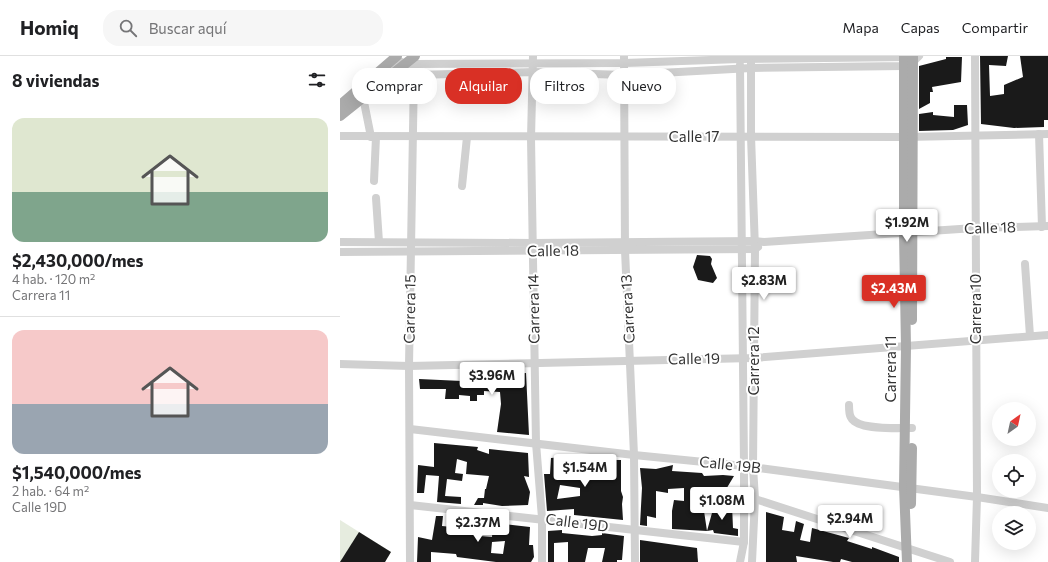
<!DOCTYPE html>
<html lang="es">
<head>
<meta charset="utf-8">
<style>
  :root { --surface:#fff; --page:#f6f6f6; --text:#202124; --muted:#757577; --line:#e0e0e0; --accent:#d93025 }
  body { margin:0; font-family:Commissioner,sans-serif; background:var(--page); color:var(--text); height:100vh; display:flex; flex-direction:column; font-size:15px; white-space:nowrap }
  * { box-sizing:border-box; margin:0 }
  p { font-size:13px; color:var(--muted) }
  .icon { flex:none; width:22px; height:22px; fill:none; stroke:currentColor; stroke-width:2; stroke-linecap:round; stroke-linejoin:round }
  .map { position:relative; flex:1; overflow:hidden }
  .side { display:flex; flex-direction:column; background:var(--surface); width:340px }
  .side>* { flex:none }
  .top-card { position:absolute; left:12px; top:12px; width:380px; height:36px; display:flex; gap:8px }
  .needle { width:26px; rotate:33deg }
  .tools { position:absolute; left:652px; top:346px; display:grid; gap:8px }
  .tools a { display:grid; place-items:center; width:44px; height:44px; border-radius:50%; background:var(--surface); box-shadow:0 4px 16px #0002; font-size:20px }
  .price { position:absolute; translate:-50% -34px; padding:0 9px; border-radius:4px; background:#fff; color:#222; font-size:13px; line-height:26px; filter:drop-shadow(0 1px 2px #0008) }
  .price::after { content:''; position:absolute; left:50%; top:24px; width:12px; height:9px; margin-left:-6px; background:inherit; clip-path:polygon(0 0,100% 0,50% 100%) }
  .price.current { background:var(--accent); color:#fff }
  ul { padding:0; list-style:none }
  li { display:grid; align-content:center; gap:8px; height:212px; padding:0 12px }
  li+li { border-top:1px solid var(--line) }
  li span { display:grid; place-items:center; height:124px; border-radius:12px; color:#555 }
  li>.icon { margin-inline-start:auto }
  span .icon { width:72px; height:72px; fill:#fffc; stroke-width:1 }
  li b { font-size:17px }
  h2 { display:flex; justify-content:space-between; align-items:center; height:48px; padding:0 12px; font-size:17px }
  .tag { padding:0 14px; border-radius:16px; background:var(--surface); box-shadow:0 4px 16px #0002; font-size:14px; line-height:36px }
  .tag.current { background:var(--accent); color:#fff }
  header { display:flex; align-items:center; gap:24px; box-sizing:border-box; height:56px; padding:0 20px; background:var(--surface); border-bottom:1px solid var(--line) }
  header strong { font-size:19px }
  nav { display:flex; gap:22px; margin-inline-start:auto; font-size:14px }
  .search { width:280px; height:36px; background:var(--page); display:flex; align-items:center; gap:10px; box-sizing:border-box; padding:0 14px; border-radius:16px; color:var(--muted); font-size:15px }
  main { display:flex; flex:1; min-height:0 }
  .map>svg:first-child { display:block }
</style>
</head>
<body>
<header>
<strong>Homiq</strong>
<div class="search"><svg class="icon" aria-label="search" viewBox="0 0 24 24"><circle cx="10" cy="10" r="6"/><path d="M15 15l6 6"/></svg>Buscar aquí</div>
<nav><a>Mapa</a><a>Capas</a><a>Compartir</a></nav>
</header>
<main>
<section class="side">
<h2>8 viviendas<svg class="icon" aria-label="filters" viewBox="0 0 24 24"><path d="M4 7h16M4 17h16"/><circle cx="9" cy="7" r="2"/><circle cx="15" cy="17" r="2"/></svg></h2>
<ul>
<li><span style="background:linear-gradient(#dfe7d0 60%,#7fa58c 0)"><svg class="icon" aria-label="home" viewBox="0 0 24 24"><path d="M3 11l9-7 9 7M6 9v11h12V9"/></svg></span><div><b>$2,430,000/mes</b><p>4 hab. · 120 m²</p><p>Carrera 11</p></div></li>
<li><span style="background:linear-gradient(#f6c9c9 60%,#9aa5b1 0)"><svg class="icon" aria-label="home" viewBox="0 0 24 24"><path d="M3 11l9-7 9 7M6 9v11h12V9"/></svg></span><div><b>$1,540,000/mes</b><p>2 hab. · 64 m²</p><p>Calle 19D</p></div></li>
</ul>
</section>
<div class="map">
<svg width="708" height="506" viewBox="0 0 708 506">
  <rect width="100%" height="100%" fill="#fff"/>
  <path fill="#e6ecdf" d="M0 464 51 496 45 506H0Z"/>
  <g fill="#1a1a1a" fill-rule="evenodd">
    <path d="M640 0H668L666 10 649 9 650 40 664 38V29L683 21 680 0H708V64H704V71L674 72 641 68Z"/>
    <path d="M606 1H622L621 26 592 31 593 36H590V47L579 53V10L606 3Z"/>
    <path d="M614 49H627L628 69 613 74 579 75V58L593 56V59L614 61Z"/>
    <path d="M357 199 370 200 372 203 371 208 377 222 373 227 358 224 353 211Z"/>
    <path d="M132 314V320L186 317 189 379 157 376 161 348 160 336 144 335V339H137V345H130V340L119 339V343H105L106 333H80L79 323 122 325V322H127V315Z"/>
    <path d="M94 387 138 391 137 394 149 398V393L188 397 189 421 184 420 190 436 188 449 162 450 143 447V449H134L138 442H144L145 433H146L149 420 126 418 127 406 117 403 115 417 123 418 122 425 107 423 105 440 121 441V448L97 446 99 420 86 419 84 437H77L78 409 94 411Z"/>
    <path d="M222 401V404H251V406H269L270 404H281V435L283 441 282 448 283 464 234 459V453L207 455 204 418H210L211 402ZM220 429 240 432V440L217 443Z"/>
    <path d="M333 409 332 415 362 417 364 420 383 419 394 420 385 435H373L374 441 359 439 358 442H353L352 452 364 455 367 475 332 473V455L334 444 344 445V432L328 433V437L316 435V462L307 460V470L300 469 302 432 300 412 316 413Z"/>
    <path d="M375 446 381 448V450L392 449 393 472 398 473V480L374 477 373 474 367 475Z"/>
    <path d="M426 456 444 461 442 474 454 476 456 465 464 468 460 484 470 486 472 472 509 482 507 485 532 493V491L559 501V506H512L501 503 500 506H493L456 500 457 506H426Z"/>
    <path d="M96 460H103L102 470 112 471 113 463 141 468 140 480 152 481 153 467 190 471 189 489H193L194 501 191 506H156L117 501 116 498 91 496V506H77L78 481 92 484ZM165 485 163 498 151 497 152 486Z"/>
    <path d="M222 474V477L252 480 262 479V477L284 480 282 504H277V506H262L265 492H248L245 506H228V486L214 487V506H208V475Z"/>
    <path d="M19 476 51 496 45 506H0Z"/>
    <path d="M300 484 357 492 358 506H300Z"/>
  </g>
  <g fill="none" stroke-linecap="round" stroke-linejoin="round">
    <g stroke="#d0d0d0" stroke-width="8">
      <path d="M193 0 191 82 196 387 202 462V506"/>
      <path d="M284 0 285 194 294 399 295 506"/>
      <path d="M635 0 637 441 635 506"/>
      <path d="M54 2 65 8H74L284 7 400 3 570 1"/>
      <path d="M411 7V80L415 193 413 411 415 443 412 506"/>
      <path d="M400 9 404 410V486L400 506"/>
      <path d="M54 11 64 18 74 19 194 16 284 19 411 12 564 10 572 7 579 0"/>
      <path d="M23 41 31 81"/>
      <path d="M699 78 702 171"/>
      <path d="M0 80 565 81 708 78"/>
      <path d="M34 125 36 81"/>
      <path d="M122 130 127 81"/>
      <path d="M36 142 39 186"/>
      <path d="M0 186 193 187 414 185 424 186 635 172 708 170"/>
      <path d="M0 196 415 193 418 191"/>
      <path d="M685 208 690 280"/>
      <path d="M0 308 69 310 413 302 708 279"/>
      <path d="M509 349C509 354 509 361 513 364 522 374 559 372 572 372"/>
      <path d="M70 373 294 399 404 410 637 441 708 452"/>
      <path d="M415 443 610 506"/>
      <path d="M70 449 404 486"/>
      <path d="M70 506 69 310 74 15"/>
    </g>
    <g stroke="#ababab" stroke-width="10">
      <path d="M564 0V177L566 291 564 431 567 506"/>
      <path d="M0 49 57 0"/>
      <path d="M0 60 75 0"/>
      <path d="M572 264 573 0"/>
      <path d="M571 448 572 392"/>
    </g>
  </g>
  <g text-anchor="middle" stroke-width="4" stroke-linejoin="round" paint-order="stroke">
    <g font-size="15" fill="#333" stroke="#fff">
      <text x="354" y="86">Calle 17</text>
      <text transform="translate(650 172) rotate(-2)" y="5">Calle 18</text>
      <text transform="translate(213 195) rotate(-1)" y="5">Calle 18</text>
      <text transform="translate(70 253) rotate(-89)" y="5">Carrera 15</text>
      <text transform="translate(194 253) rotate(-91)" y="5">Carrera 14</text>
      <text transform="translate(288 253) rotate(-93)" y="5">Carrera 13</text>
      <text transform="translate(636 253) rotate(-90)" y="5">Carrera 10</text>
      <text transform="translate(354 303) rotate(-1)" y="5">Calle 19</text>
      <text transform="translate(414 305) rotate(-90)" y="5">Carrera 12</text>
      <text transform="translate(551 313) rotate(-90)" y="5">Carrera 11</text>
      <text transform="translate(390 409) rotate(6)" y="5">Calle 19B</text>
      <text transform="translate(237 467) rotate(7)" y="5">Calle 19D</text>
    </g>
  </g>
</svg>
<div class="tools">
<a><svg class="needle" viewBox="-14 -14 28 28"><path d="M0-13l5 13h-10z" fill="#e53935"/><path d="M0 13l5-13h-10z" fill="#757577"/></svg></a>
<a><svg class="icon" aria-label="locate" viewBox="0 0 24 24"><circle cx="12" cy="12" r="6"/><path d="M12 2v4M12 18v4M2 12h4M18 12h4"/></svg></a>
<a><svg class="icon" aria-label="layers" viewBox="0 0 24 24"><path d="M12 4l9 5-9 5-9-5zM3 14l9 5 9-5"/></svg></a>
</div>
<b class="price" style="left:567px;top:187px">$1.92M</b>
<b class="price" style="left:424px;top:245px">$2.83M</b>
<b class="price current" style="left:554px;top:253px">$2.43M</b>
<b class="price" style="left:152px;top:340px">$3.96M</b>
<b class="price" style="left:245px;top:432px">$1.54M</b>
<b class="price" style="left:382px;top:465px">$1.08M</b>
<b class="price" style="left:510px;top:483px">$2.94M</b>
<b class="price" style="left:138px;top:487px">$2.37M</b>
<div class="top-card">
<a class="tag">Comprar</a>
<a class="tag current">Alquilar</a>
<a class="tag">Filtros</a>
<a class="tag">Nuevo</a>
</div>
</div>
</main>
</body>
</html>
